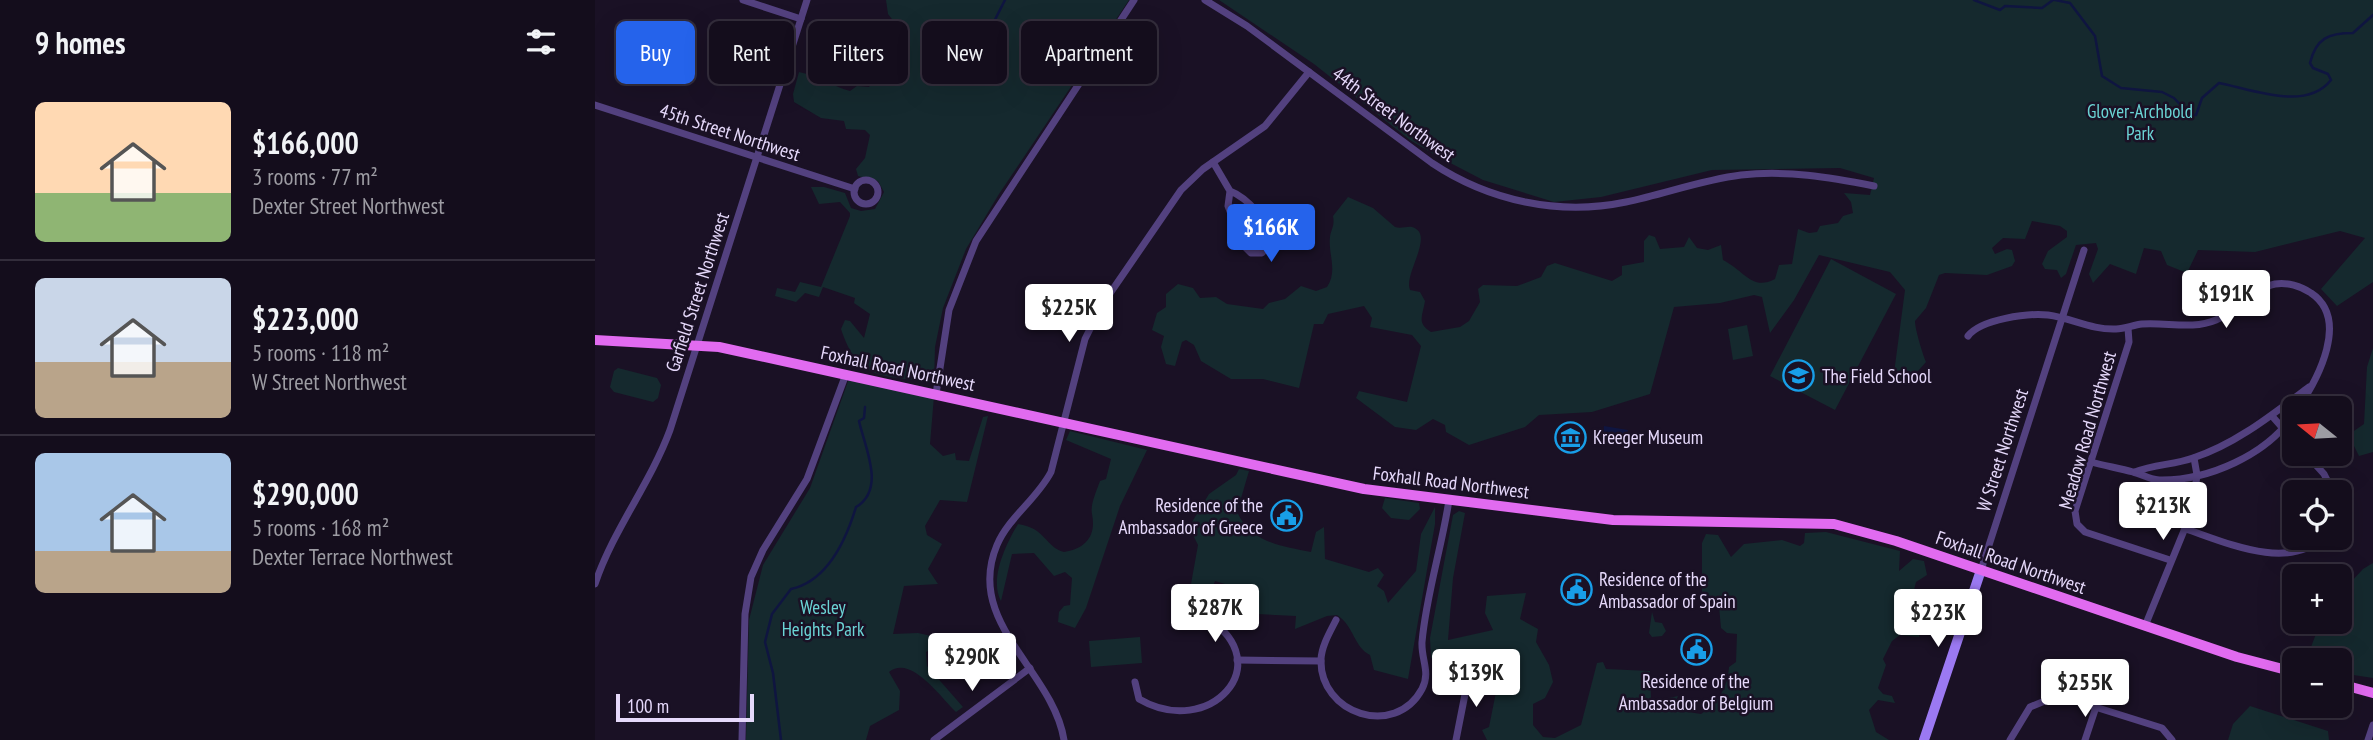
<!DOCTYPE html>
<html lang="en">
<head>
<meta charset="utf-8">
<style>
  :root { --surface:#140d1c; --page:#1d1625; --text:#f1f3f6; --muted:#9d9ca3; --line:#332d3b; --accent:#2563eb }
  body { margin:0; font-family:"PT Sans Narrow",sans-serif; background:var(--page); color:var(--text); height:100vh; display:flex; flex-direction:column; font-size:26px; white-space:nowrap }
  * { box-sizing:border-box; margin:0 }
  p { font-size:23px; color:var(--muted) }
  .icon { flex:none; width:38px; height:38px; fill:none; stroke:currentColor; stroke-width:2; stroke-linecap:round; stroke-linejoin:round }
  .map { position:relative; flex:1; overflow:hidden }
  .side { display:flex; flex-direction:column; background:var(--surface); width:595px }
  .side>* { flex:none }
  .hud { position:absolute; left:21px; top:21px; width:665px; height:63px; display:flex; gap:14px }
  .needle { width:46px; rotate:288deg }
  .controls { position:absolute; left:1687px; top:396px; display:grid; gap:14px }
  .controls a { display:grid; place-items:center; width:70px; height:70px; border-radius:10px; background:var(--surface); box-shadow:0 7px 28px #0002,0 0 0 2px var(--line); font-size:35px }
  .scale { position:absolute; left:21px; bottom:18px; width:138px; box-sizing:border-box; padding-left:7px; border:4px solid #e6d9fb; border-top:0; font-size:19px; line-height:24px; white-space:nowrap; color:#e6d9fb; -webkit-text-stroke:5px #1a1125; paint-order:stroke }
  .price { position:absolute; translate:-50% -60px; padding:0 16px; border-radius:7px; background:#fff; color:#222; font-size:23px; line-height:46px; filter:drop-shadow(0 2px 4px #0008) }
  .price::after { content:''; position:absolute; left:50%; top:42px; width:21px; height:16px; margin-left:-10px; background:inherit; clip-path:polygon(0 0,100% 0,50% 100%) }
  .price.on { background:var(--accent); color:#fff }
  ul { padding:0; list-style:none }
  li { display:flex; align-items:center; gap:21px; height:175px; padding:0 35px }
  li+li { border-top:2px solid var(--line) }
  li span { display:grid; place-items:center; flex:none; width:196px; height:140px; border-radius:10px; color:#555 }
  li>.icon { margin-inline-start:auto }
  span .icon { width:84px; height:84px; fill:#fffc; stroke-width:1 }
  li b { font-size:30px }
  h2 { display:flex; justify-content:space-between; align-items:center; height:84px; padding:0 35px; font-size:30px }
  .pill { padding:0 24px; border-radius:10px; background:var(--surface); box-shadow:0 7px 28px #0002,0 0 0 2px var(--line); font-size:24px; line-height:63px }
  .pill.on { background:var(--accent); color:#fff }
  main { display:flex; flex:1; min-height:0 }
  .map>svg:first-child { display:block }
</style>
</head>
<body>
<main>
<section class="side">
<h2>9 homes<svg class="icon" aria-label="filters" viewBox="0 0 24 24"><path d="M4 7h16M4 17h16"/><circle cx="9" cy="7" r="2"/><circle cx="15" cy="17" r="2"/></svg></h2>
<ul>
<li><span style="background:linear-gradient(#ffd9b3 65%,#8fb573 0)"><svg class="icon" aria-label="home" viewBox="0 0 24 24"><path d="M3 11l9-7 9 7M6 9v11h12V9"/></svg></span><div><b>$166,000</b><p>3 rooms · 77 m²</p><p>Dexter Street Northwest</p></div></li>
<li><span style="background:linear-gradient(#c9d6e8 60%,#b9a48a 0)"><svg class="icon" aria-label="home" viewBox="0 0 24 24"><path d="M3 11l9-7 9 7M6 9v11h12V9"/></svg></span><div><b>$223,000</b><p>5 rooms · 118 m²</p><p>W Street Northwest</p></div></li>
<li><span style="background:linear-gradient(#a9c7e8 70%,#b9a48a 0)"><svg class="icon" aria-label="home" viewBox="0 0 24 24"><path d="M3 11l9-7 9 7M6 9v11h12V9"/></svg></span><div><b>$290,000</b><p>5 rooms · 168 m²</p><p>Dexter Terrace Northwest</p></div></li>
</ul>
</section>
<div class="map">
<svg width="1778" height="740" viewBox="0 0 1778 740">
  <rect width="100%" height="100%" fill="#1a1125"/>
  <g fill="#15292e">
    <path d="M291 0H534L404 194 371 249 348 308 340 347 339 383C290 374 264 384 246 329L250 320 255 321 269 338 275 314 259 303 260 298 228 287 224 297 210 293 201 302 180 296 182 288 200 292 205 282 226 287 255 216V213L245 202 224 204 216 187H229L250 193 256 208 266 211 280 209 289 192 283 181 263 176 261 169 270 158 275 135 270 130 251 129 249 121 226 118 199 102 198 94 204 72C223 76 237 86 255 91L262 86 274 87 279 80 277 72 263 67 257 57 235 51 236 46 224 42 230 30 256 34 258 42 271 53 285 56 293 49 300 23 293 14Z"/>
    <path d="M624 0H1778V282L1742 306 1726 289 1770 238 1745 231 1660 252 1603 250 1592 273 1572 265 1566 251 1549 248 1541 274 1515 264 1498 283 1494 274 1503 249 1501 243 1481 245 1471 274 1466 278 1462 270 1450 269 1447 264 1453 251 1472 237V231L1465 226 1437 221 1430 239 1408 238 1397 248 1400 254 1412 249 1417 250 1420 261 1417 266 1392 275 1350 273 1344 275 1331 308 1320 321C1320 329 1327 352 1331 362L1315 380H1305L1299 373 1310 290 1295 272 1224 255 1199 300 1175 333 1167 297 1159 295 1125 303 1079 307 1055 394 997 412 944 415 930 427 874 445 851 432 850 425 838 419 821 430 800 427 761 398 764 391 812 402 826 346 817 335 775 327 777 318 769 306 733 314 728 324H719L704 388 668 379H636L606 361 599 345 591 340 587 342 580 366 571 364 566 347 569 336 557 330 562 313 571 307V294L583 284 598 288 605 298 621 297 632 304 668 309 674 303 690 299 706 286 721 291 732 287C743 271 733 254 735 237 736 229 740 226 738 216L753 197 778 208 800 227C806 229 812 226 817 227 841 234 808 274 815 290L825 292 830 301C828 315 821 323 836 332L865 327 874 321 885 302 883 289 888 285 922 286 946 277 952 266 960 263 1017 281 1027 275V266L1049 262V241L1054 235 1060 237 1065 249 1089 247 1094 237 1102 248 1113 250 1126 245 1128 260C1151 272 1157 291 1180 279L1184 265 1197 264 1203 229 1214 233 1222 232 1225 226 1243 223 1248 216 1258 213 1256 202 1249 193 1275 195 1279 178 1245 168 1117 170 1006 197 959 202 888 180 840 155 815 140 719 64Z"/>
    <path d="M1236 259 1301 294 1240 410 1175 376Z"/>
    <path d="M1152 325 1158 356 1138 360 1133 329Z"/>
    <path d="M1778 348V452L1764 456 1756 440V433L1769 424 1772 367Z"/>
    <path d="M23 368 62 378 66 385 63 398 58 402 19 392 15 387 19 371Z"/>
    <path d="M256 373 339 396 335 444 348 456 360 453 361 460 374 461 388 417 393 416 372 502 345 500 330 526 332 535 347 544 333 569 343 584 309 586 298 634 323 633 354 640 331 652 332 666 368 707 361 712C346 698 316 654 294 672L305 691 304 710 275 726 271 740H151L154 620 168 565 215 488Z"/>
    <path d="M475 431 552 450 525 506 491 608 480 628 463 622 464 612 469 606 475 605 477 578 470 572 459 576 439 553 417 554 406 601C394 579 411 544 423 524 451 528 450 547 469 552 493 548 501 534 497 514 495 504 502 490 505 481L511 479 516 459 471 440Z"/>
    <path d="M644 469 654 471 642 512C657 543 686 546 716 552L721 532 729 527 730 559 774 572 783 568 789 575 782 586 789 591 793 603 821 571 826 534 840 507V524L813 679 779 670 775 655C759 647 759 626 742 615L732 616 700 629 701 616 642 613 630 584 620 581 604 623 591 612 603 545 594 527 614 494 641 475Z"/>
    <path d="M790 498 824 503 825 509 814 520 796 518 787 508Z"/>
    <path d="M864 511 870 513 858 578 853 640 898 630 890 613 892 596 931 593 925 619 943 629 941 642 954 665 958 682 950 698 938 704V725L948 737 960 738 986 725 1002 663 1008 662 1011 669 1055 671 1056 699 1060 701 1083 696 1079 705 1087 711 1106 714C1123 703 1133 687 1134 667L1141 662 1142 634 1132 633 1126 628 1124 606 1107 592V543L1111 534 1123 535 1136 557 1149 544 1187 540 1205 546 1209 543 1210 533 1231 532 1305 551 1304 571 1318 559 1329 561 1332 575 1321 582 1318 594 1324 599 1321 605 1313 607 1308 612 1314 625 1325 619 1324 637 1305 635 1297 641 1288 659 1291 665 1283 688 1288 694 1297 696 1300 703 1283 700 1274 710 1281 732 1294 740H892L887 730 894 727 906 667 866 658H836L835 638 858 515Z"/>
    <path d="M1778 563V678L1745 673V660H1711L1726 621H1745V594L1768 569Z"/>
    <path d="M1057 612 1060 622 1067 623 1071 631 1067 636 1057 637 1054 633Z"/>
    <path d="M545 637 547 663 496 667 494 641Z"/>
    <path d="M1655 706 1733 731 1734 740H1633L1638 724Z"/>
  </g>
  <path fill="#0f1540" d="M1009 426 1033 430 1032 438 1008 434Z"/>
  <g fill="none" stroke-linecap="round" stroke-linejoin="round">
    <g stroke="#0f1540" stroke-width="2.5">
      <path d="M1379 0 1405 10 1410 6 1447 8 1458 0"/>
      <path d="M1460 0 1475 3 1500 36 1507 76 1526 88 1567 92 1579 98 1595 115H1601L1607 98 1624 83C1656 89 1711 112 1736 80L1733 74 1718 68 1715 63C1721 38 1734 33 1758 33L1778 15"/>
      <path d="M334 80 356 72 384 51 410 0"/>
      <path d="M186 740 178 673 170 642 177 614 196 589C233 581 251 540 261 507 291 489 270 448 264 421L269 418 270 407"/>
    </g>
    <g stroke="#53417f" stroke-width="7">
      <path d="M148 0 206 19"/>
      <path d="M610 0 652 26 837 163C894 201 964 216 1031 202 1070 194 1106 180 1146 175 1191 170 1234 177 1279 186"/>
      <path d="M0 105 260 189"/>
      <path d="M618 162 635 191 633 206 648 245 656 253H667L676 243C678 224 651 197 635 191"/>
      <circle cx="271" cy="192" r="12"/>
      <path d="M1533 328 1534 342 1480 511 1482 524 1490 532 1575 560"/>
      <path d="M1373 336C1386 319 1433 313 1453 315 1477 318 1496 330 1521 329 1530 329 1538 325 1547 324 1572 322 1597 330 1621 320 1642 311 1658 289 1680 284 1692 282 1706 286 1716 293 1755 319 1723 379 1703 408"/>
      <path d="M341 394 354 310 381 241 539 0"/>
      <path d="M1677 416 1699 441"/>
      <path d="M1710 453 1729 474 1738 492"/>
      <path d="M1496 462C1510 466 1524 468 1538 472 1547 474 1553 479 1564 480 1613 481 1672 455 1699 414"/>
      <path d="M1540 472C1559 464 1579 465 1598 458 1641 444 1678 414 1714 387"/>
      <path d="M1591 529C1632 543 1693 571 1729 537"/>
      <path d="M1386 570 1489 250"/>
      <path d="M0 584C18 530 55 484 75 430L212 0"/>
      <path d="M741 620C735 632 727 645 726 659 724 714 800 739 827 689 836 672 826 660 827 642 831 595 847 547 854 500"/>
      <path d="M1550 626 1597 511 1602 475 1599 458"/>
      <path d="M642 660 726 661"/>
      <path d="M540 682 544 699C614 740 685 664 612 618"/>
      <path d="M147 740 150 614 156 577 168 550 212 479 251 374"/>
      <path d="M339 740 435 668"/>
      <path d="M469 740C458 670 369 623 402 545 414 517 442 499 456 472L490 339 507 305 586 190 608 169 670 126 714 72"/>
      <path d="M861 740 874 674"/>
      <path d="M1415 740 1435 707 1457 698 1481 701 1567 728 1577 740"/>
      <path d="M1490 740 1501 707"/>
      <path d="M1773 740 1778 725"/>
    </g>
    <path stroke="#9b79f2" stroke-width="10" d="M1329 740 1386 570"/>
    <g stroke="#e16bf0" stroke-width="10">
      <path d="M0 340 124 347 769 489 1018 520 1239 524 1301 541 1642 657 1699 672"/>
      <path d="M1745 684 1778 693"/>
    </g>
  </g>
  <defs>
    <symbol id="school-ring" viewBox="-11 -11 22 22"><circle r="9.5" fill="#1a1125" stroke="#189ee8" stroke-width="1.5"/><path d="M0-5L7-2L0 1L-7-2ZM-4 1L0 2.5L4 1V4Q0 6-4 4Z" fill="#189ee8"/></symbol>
    <symbol id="museum-ring" viewBox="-11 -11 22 22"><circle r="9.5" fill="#1a1125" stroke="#189ee8" stroke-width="1.5"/><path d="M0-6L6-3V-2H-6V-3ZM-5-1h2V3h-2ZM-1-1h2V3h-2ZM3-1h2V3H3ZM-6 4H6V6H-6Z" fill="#189ee8"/></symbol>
    <symbol id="civic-ring" viewBox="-11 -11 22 22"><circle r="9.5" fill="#1a1125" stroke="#189ee8" stroke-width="1.5"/><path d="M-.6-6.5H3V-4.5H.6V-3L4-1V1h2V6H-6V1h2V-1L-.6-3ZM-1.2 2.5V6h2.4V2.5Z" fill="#189ee8"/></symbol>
  </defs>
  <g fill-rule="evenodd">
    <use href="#school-ring" x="1186" y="358" width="35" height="35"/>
    <use href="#museum-ring" x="958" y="420" width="35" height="35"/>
    <use href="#civic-ring" x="674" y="498" width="35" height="35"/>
    <use href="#civic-ring" x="964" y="572" width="35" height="35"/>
    <use href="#civic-ring" x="1084" y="632" width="35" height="35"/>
  </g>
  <g text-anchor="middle" stroke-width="5" stroke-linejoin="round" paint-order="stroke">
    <g font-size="19" fill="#6bd4d5" stroke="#1a1125">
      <text x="1545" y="118">Glover-Archbold<tspan x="1545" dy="22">Park</tspan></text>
      <text x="228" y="614">Wesley<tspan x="228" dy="22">Heights Park</tspan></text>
    </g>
    <g font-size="19" fill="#e6d9fb" stroke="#1a1125">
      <text transform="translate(799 114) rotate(36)" y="7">44th Street Northwest</text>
      <text transform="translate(135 132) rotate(18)" y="7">45th Street Northwest</text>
      <text transform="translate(102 292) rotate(-72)" y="7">Garfield Street Northwest</text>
      <text transform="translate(303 368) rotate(12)" y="7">Foxhall Road Northwest</text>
      <text transform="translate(1492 430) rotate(-74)" y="7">Meadow Road Northwest</text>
      <text transform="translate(1407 450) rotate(-72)" y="7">W Street Northwest</text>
      <text transform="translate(856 482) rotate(7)" y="7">Foxhall Road Northwest</text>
      <text transform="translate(1416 562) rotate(19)" y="7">Foxhall Road Northwest</text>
    </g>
    <g font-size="19" fill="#e6d9fb" stroke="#1a1125" text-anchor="start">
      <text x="1227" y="383">The Field School</text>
      <text x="998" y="444">Kreeger Museum</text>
      <text x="668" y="512" text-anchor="end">Residence of the<tspan x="668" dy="22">Ambassador of Greece</tspan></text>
      <text x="1004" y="586">Residence of the<tspan x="1004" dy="22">Ambassador of Spain</tspan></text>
      <text x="1101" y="688" text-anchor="middle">Residence of the<tspan x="1101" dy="22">Ambassador of Belgium</tspan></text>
    </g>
  </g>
</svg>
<div class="controls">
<a><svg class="needle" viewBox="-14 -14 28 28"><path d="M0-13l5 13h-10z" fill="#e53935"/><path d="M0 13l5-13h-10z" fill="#9d9ca3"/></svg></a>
<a><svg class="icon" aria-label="locate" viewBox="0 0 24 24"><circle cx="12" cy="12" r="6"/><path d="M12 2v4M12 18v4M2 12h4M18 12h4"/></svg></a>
<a>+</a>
<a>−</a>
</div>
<div class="scale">100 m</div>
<b class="price on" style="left:676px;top:264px">$166K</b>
<b class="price" style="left:1631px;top:330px">$191K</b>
<b class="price" style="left:474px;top:344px">$225K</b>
<b class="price" style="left:1568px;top:542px">$213K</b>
<b class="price" style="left:620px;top:644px">$287K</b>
<b class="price" style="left:1343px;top:649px">$223K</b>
<b class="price" style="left:377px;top:693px">$290K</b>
<b class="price" style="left:881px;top:709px">$139K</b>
<b class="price" style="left:1490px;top:719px">$255K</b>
<div class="hud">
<a class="pill on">Buy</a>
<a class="pill">Rent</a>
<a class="pill">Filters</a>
<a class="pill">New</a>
<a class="pill">Apartment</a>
</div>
</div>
</main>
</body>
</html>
